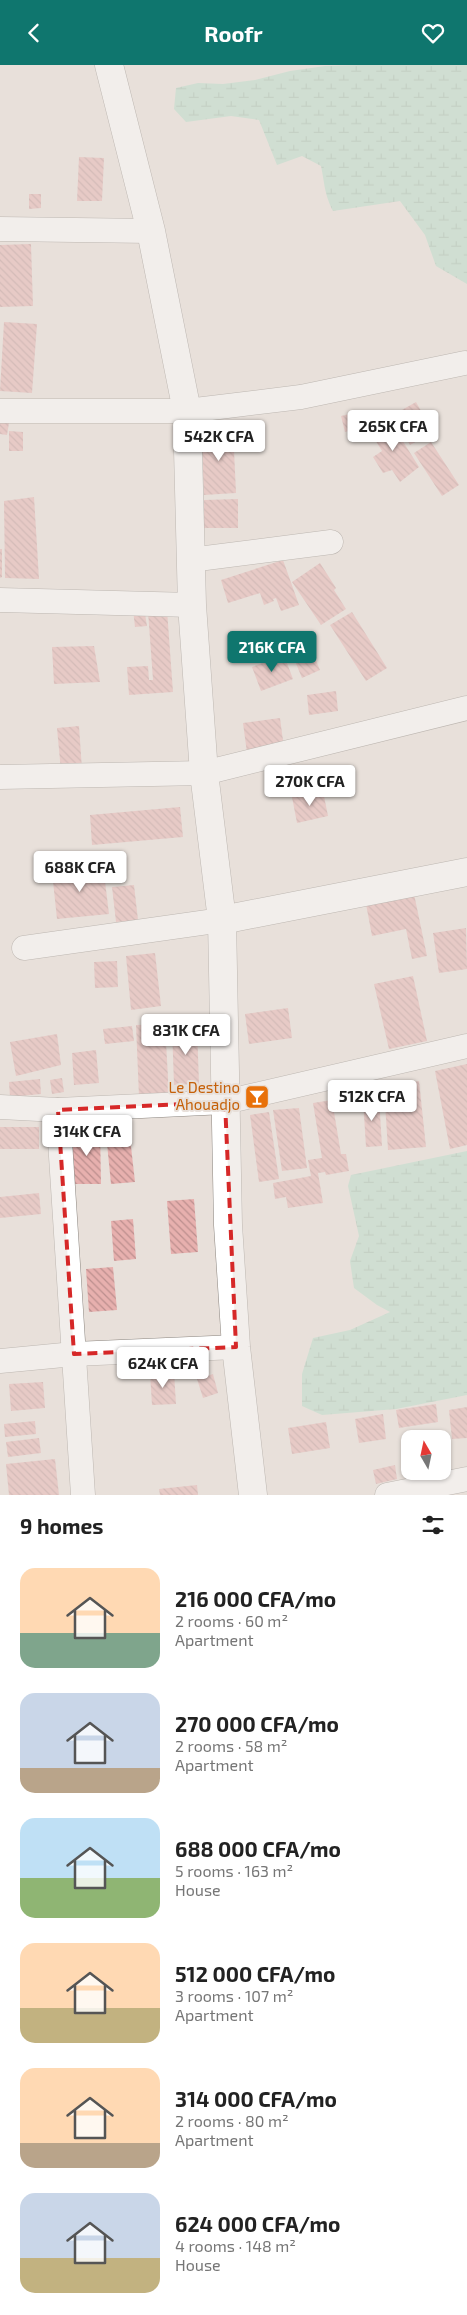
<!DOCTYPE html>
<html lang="en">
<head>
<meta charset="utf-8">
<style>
  :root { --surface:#fff; --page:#f2f2f2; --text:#222; --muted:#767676; --accent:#0f766e }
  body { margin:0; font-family:"Exo 2",sans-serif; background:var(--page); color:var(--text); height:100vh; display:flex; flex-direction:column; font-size:19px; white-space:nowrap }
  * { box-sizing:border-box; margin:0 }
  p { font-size:16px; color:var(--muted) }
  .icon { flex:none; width:28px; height:28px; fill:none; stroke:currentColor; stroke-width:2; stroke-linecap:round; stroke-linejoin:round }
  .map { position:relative; height:1430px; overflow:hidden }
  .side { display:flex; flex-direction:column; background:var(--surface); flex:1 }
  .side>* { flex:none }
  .needle { width:32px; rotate:351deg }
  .buttons { position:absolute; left:401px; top:1365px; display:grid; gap:10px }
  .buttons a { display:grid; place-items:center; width:50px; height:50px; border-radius:10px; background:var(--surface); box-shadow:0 1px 4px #0004; font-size:25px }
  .price { position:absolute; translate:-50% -42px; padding:0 11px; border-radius:5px; background:#fff; color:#222; font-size:16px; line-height:32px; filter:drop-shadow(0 1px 2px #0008) }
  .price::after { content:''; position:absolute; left:50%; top:30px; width:15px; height:11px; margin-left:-8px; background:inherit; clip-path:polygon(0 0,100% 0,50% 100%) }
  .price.on { background:var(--accent); color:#fff }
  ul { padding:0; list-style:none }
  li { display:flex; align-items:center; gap:15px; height:125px; padding:0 20px }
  li span { display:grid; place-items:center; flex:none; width:140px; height:100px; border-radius:15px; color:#555 }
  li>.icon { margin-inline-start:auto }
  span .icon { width:60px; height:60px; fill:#fffc; stroke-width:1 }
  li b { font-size:21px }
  h2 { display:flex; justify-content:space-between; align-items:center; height:60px; padding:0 20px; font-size:21px }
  header { display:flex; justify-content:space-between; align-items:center; height:65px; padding:0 20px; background:var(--accent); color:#fff; font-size:22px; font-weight:700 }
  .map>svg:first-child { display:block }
</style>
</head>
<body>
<header><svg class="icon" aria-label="back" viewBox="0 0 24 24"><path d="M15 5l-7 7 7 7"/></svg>Roofr<svg class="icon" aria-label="heart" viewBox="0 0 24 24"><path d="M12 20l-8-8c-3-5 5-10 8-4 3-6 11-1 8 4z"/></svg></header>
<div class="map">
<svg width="467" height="1430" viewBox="0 0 467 1430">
  <defs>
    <pattern id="wetland-marsh" width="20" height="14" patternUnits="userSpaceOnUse" patternTransform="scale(1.25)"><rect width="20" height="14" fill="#b4dcc7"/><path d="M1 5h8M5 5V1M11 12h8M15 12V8" fill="none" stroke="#9bbdab"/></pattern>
    <pattern id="building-back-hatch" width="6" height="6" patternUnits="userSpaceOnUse" patternTransform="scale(1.25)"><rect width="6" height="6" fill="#e7b0ae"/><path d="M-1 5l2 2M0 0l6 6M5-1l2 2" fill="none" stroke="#bc8f8e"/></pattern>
  </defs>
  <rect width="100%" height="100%" fill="#e8e0da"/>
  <g fill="url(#wetland-marsh)">
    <path d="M357 0H467V219L436 201 425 170 400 136 333 146C324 128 325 120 321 101L302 91 277 100 259 55 231 51 186 57 174 44 176 23 198 18 223 19 255 15 290 6 325 1Z"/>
    <path d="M467 1086V1330L396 1344 322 1350 302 1341V1309L313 1273 350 1265 390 1247 377 1240 354 1223 350 1196 359 1171 348 1121 351 1110Z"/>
  </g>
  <g fill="url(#building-back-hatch)">
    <path d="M79 92 104 93 102 136H77Z"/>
    <path d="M29 129H41V143L29 144Z"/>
    <path d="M31 179 33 241 0 242V180Z"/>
    <path d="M4 257 37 259 32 328 0 326Z"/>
    <path d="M416 337 433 367 410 380 393 350Z"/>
    <path d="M358 347 362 363 345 367 341 351Z"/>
    <path d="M389 354 419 402 400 417 392 405 383 408 373 392 382 386 370 367Z"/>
    <path d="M0 357 9 358 7 370 0 369Z"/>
    <path d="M233 364 236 428 204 430 201 366Z"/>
    <path d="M9 366 23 367V386H9Z"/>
    <path d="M431 377 459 420 442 431 414 388Z"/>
    <path d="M34 432 39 514 5 513 4 436Z"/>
    <path d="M238 434V463H204V435Z"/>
    <path d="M0 484H2V512L0 513Z"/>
    <path d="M283 495 299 540 281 546 276 533 273 534 274 536 264 540 260 528 228 538 221 515Z"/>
    <path d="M320 498 336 523 334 525 346 544 321 560 292 517Z"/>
    <path d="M144 543 147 561 135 562 133 544Z"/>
    <path d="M167 545 173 627 129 630 127 602 148 601 149 615H153L148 546Z"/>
    <path d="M352 547 387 603 366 616 330 560Z"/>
    <path d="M308 577 320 605 302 613 290 584Z"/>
    <path d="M94 581 100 617 54 619 52 582Z"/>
    <path d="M284 590 293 614 261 626 252 602Z"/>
    <path d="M336 626 338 646 309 650 307 630Z"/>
    <path d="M280 653 284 683 247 688 243 658Z"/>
    <path d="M79 661 82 704 61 706 57 663Z"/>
    <path d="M323 726 328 751 297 758 292 732Z"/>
    <path d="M180 742 183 772 92 780 90 750Z"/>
    <path d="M103 800 109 849 57 854 52 807Z"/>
    <path d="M134 820 138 855 116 857 112 822Z"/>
    <path d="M414 829 427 891 412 894 406 864 372 871 366 839Z"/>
    <path d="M466 863 467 904 439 908 433 868Z"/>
    <path d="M155 888 161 941 131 945 126 891Z"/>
    <path d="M117 896 118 922 95 923 94 897Z"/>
    <path d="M413 911 427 976 389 984 374 919Z"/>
    <path d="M288 943 292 973 249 979 245 949Z"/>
    <path d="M165 959 169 1031 139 1032 136 960Z"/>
    <path d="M132 961 134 976 105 979 103 964Z"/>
    <path d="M197 962 199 1019 174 1020 172 963Z"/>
    <path d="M57 969 61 1000 16 1011 10 977Z"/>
    <path d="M96 985 99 1018 74 1020 72 988Z"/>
    <path d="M467 999V1080L450 1084 435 1006Z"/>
    <path d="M62 1013 64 1027 52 1029 50 1015Z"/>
    <path d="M40 1014 41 1029 10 1032 9 1017Z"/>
    <path d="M419 1016 426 1082 388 1085 384 1022Z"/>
    <path d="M346 1032 348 1042 337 1044 335 1033Z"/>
    <path d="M379 1033 382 1081 366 1082 363 1034Z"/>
    <path d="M332 1035 341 1089H346L349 1106 326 1110 325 1107 318 1108 323 1138 288 1143 286 1132 275 1134 273 1118 311 1111 308 1095 322 1093 313 1038Z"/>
    <path d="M299 1043 307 1103 282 1106 273 1045Z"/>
    <path d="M269 1047 279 1114 259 1117 250 1050Z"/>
    <path d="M128 1055 135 1117 111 1119 105 1058Z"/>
    <rect x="0" y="1062" width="39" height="22"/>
    <path d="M100 1064 101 1119H73L72 1065Z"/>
    <path d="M39 1128 41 1149 0 1153V1132Z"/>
    <path d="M194 1134 198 1187 171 1189 167 1136Z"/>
    <path d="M133 1154 136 1194 114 1196 111 1156Z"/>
    <path d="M113 1202 117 1245 89 1247 86 1204Z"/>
    <path d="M174 1307 176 1339 152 1340 150 1308Z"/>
    <path d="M213 1309 218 1328 203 1333 197 1314Z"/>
    <path d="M43 1317 45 1343 11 1346 9 1319Z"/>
    <path d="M436 1339 438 1357 399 1363 396 1345Z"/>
    <path d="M467 1342V1373L452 1374 449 1345Z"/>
    <path d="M383 1349 386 1374 359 1378 355 1354Z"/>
    <path d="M35 1356 36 1369 5 1372 4 1359Z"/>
    <path d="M326 1357 330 1383 292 1389 288 1363Z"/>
    <path d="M39 1373 41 1388 8 1392 6 1377Z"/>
    <path d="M410 1374V1398L406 1399 403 1375Z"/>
    <path d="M55 1394 59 1430H9L6 1399Z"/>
    <path d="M395 1400 397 1414 376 1419 373 1405Z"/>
    <path d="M197 1420 198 1430H160L159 1424Z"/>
  </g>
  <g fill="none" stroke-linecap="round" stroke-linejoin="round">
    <defs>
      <g id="minor">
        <path d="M0 164 151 166"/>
        <path d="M0 346H187L301 332 465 298"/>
        <path d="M190 495 331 477"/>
        <path d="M0 535 192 540"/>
        <path d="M0 712 204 708 467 643"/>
        <path d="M24 883 222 855"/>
        <path d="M0 1042 58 1045 225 1037 467 981"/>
        <path d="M58 1045 83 1430"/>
        <path d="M0 1296 74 1289 236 1282"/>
        <path d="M387 1430 467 1414"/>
      </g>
      <path id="tertiary" d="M222 855 467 807"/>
      <path id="secondary" d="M109 0 151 166 187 346 192 540 204 708 222 855 228 1160 236 1282 253 1430"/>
    </defs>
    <use href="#minor" stroke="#8b857f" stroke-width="25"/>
    <use href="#tertiary" stroke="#8b857f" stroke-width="29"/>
    <use href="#secondary" stroke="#8b857f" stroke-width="29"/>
    <use href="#minor" stroke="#fff" stroke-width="24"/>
    <use href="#tertiary" stroke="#fff" stroke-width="28"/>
    <use href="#secondary" stroke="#fff" stroke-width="28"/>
  </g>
  <path d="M0 0H467V1430H0ZM225 1037 236 1282 74 1289 58 1045Z" fill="#e8e0da" fill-opacity=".55" fill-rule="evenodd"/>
  <path fill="none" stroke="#d62828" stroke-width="4" stroke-dasharray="10 6" stroke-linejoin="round" d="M225 1037 236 1282 74 1289 58 1045Z"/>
  <defs>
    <symbol id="bar-square" viewBox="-11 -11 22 22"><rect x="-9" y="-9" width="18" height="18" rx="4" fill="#e8710a" stroke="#e8e0da"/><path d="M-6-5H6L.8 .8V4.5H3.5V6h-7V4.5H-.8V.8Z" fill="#fff"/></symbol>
  </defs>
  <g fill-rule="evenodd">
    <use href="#bar-square" x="243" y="1018" width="28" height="28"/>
  </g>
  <g text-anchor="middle" stroke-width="4" stroke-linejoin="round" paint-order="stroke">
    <g font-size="15" fill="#c56008" stroke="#e8e0da" text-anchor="end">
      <text x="240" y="1028">Le Destino<tspan x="240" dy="17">Ahouadjo</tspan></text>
    </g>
  </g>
</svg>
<div class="buttons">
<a><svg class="needle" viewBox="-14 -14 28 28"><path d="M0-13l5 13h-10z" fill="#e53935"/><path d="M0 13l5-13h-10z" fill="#767676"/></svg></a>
</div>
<b class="price" style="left:393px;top:387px">265K CFA</b>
<b class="price" style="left:219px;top:397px">542K CFA</b>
<b class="price on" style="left:272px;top:608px">216K CFA</b>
<b class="price" style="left:310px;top:742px">270K CFA</b>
<b class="price" style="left:80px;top:828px">688K CFA</b>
<b class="price" style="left:186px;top:991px">831K CFA</b>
<b class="price" style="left:372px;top:1057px">512K CFA</b>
<b class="price" style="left:87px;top:1092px">314K CFA</b>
<b class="price" style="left:163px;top:1324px">624K CFA</b>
</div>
<section class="side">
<h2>9 homes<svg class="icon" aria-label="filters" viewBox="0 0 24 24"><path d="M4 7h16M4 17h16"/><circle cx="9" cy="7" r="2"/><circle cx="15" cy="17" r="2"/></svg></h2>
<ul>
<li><span style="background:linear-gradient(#ffd9b3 65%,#7fa58c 0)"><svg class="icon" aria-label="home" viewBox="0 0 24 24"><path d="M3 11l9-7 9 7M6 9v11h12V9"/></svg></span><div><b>216 000 CFA/mo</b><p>2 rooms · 60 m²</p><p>Apartment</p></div></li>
<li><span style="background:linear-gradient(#c9d6e8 75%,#b9a48a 0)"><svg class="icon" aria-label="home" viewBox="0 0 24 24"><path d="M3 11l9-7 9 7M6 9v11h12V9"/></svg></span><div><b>270 000 CFA/mo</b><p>2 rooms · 58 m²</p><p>Apartment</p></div></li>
<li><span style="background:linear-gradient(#bfe0f5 60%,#8fb573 0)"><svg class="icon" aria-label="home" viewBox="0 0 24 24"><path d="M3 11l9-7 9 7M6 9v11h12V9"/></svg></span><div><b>688 000 CFA/mo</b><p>5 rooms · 163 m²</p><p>House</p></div></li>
<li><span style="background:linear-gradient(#ffd9b3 65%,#c2b280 0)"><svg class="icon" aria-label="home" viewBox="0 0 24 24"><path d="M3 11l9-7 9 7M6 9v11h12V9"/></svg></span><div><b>512 000 CFA/mo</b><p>3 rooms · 107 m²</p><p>Apartment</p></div></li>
<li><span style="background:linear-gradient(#ffd9b3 75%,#b9a48a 0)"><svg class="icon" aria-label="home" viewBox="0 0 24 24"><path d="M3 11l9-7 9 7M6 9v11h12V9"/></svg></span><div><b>314 000 CFA/mo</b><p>2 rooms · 80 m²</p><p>Apartment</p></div></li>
<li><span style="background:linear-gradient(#c9d6e8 65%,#c2b280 0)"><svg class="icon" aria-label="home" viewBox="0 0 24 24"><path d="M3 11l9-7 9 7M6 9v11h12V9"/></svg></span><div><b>624 000 CFA/mo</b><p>4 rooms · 148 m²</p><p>House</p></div></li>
</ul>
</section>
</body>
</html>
